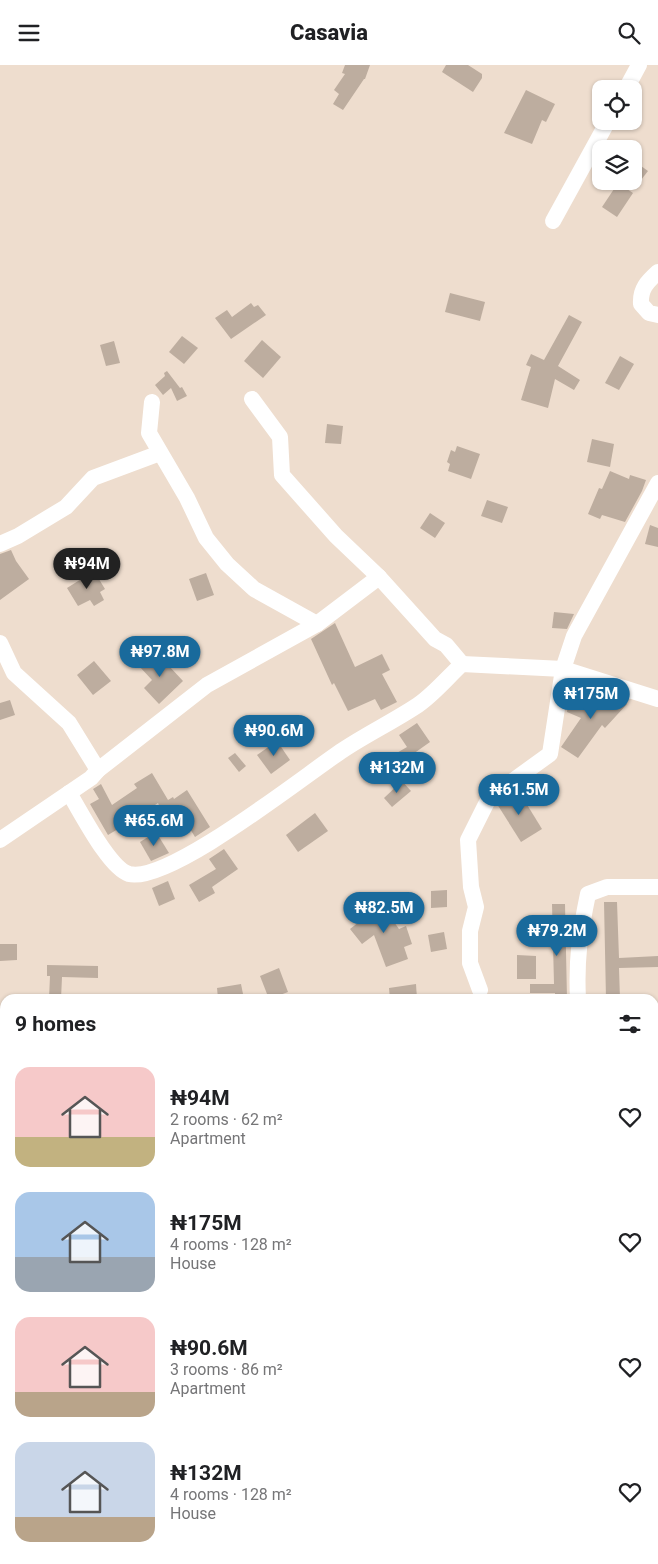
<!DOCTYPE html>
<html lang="en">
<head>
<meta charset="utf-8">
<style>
  :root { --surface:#fff; --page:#f6f6f6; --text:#202124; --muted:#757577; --accent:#196a9c }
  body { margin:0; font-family:Roboto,sans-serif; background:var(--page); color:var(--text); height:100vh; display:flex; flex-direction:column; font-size:19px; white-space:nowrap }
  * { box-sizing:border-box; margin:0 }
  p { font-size:16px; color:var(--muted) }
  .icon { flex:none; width:28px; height:28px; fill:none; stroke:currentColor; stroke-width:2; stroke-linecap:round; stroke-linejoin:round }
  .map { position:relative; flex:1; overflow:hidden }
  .drawer { position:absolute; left:0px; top:929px; width:659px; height:571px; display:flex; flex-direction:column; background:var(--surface); border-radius:15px 15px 0 0; box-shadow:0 1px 4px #0004 }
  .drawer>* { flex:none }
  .fabs { position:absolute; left:592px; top:15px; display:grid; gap:10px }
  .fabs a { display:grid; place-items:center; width:50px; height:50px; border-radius:10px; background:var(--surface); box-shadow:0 1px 4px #0004; font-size:25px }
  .price { position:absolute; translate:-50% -42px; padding:0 11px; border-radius:18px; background:var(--accent); color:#fff; font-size:16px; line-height:32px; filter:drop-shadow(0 1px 2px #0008) }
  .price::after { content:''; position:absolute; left:50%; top:30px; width:15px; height:11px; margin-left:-8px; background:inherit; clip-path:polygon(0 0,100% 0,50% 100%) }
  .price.current { background:#222; color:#fff }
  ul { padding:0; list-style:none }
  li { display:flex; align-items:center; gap:15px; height:125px; padding:0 15px }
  li span { display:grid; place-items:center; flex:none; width:140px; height:100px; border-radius:15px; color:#555 }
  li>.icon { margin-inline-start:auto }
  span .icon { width:60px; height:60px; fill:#fffc; stroke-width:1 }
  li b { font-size:21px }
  h2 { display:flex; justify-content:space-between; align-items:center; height:60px; padding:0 15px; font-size:21px }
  header { display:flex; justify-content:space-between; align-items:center; height:65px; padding:0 15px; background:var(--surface); font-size:22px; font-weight:800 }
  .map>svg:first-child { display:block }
</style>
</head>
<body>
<header><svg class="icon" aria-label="menu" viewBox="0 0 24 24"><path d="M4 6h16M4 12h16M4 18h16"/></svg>Casavia<svg class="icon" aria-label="search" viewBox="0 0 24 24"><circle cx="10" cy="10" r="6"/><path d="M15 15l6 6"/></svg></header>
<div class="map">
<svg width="658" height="1499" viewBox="0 0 658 1499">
  <rect width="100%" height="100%" fill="#eeddce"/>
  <g fill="#bdad9f">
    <path d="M345 0H370L365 14H364L343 45 333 39 339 29 334 25 345 9 342 8Z"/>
    <path d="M446 0H468L482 9V13L473 27 442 7Z"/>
    <path d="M526 25 555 39 546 57 542 55 532 79 504 68Z"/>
    <path d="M634 96 648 106 634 124Z"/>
    <path d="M618 118 633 128 617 152 602 142Z"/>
    <path d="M450 228 485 237 480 256 445 247Z"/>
    <path d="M251 238 254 242 258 240 266 250 231 274 215 253 227 245 232 252Z"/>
    <path d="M569 250 582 257 558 301 580 315 574 325 555 314 548 343 521 335 531 302 526 300 531 289 544 295Z"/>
    <path d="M182 271 198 283 184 299 169 287Z"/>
    <path d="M262 275 281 292 263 313 244 296Z"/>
    <path d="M114 276 120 298 106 301 100 280Z"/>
    <path d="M620 291 634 299 619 325 605 318Z"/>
    <path d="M167 306 180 323 182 322 187 331 177 336 171 323 163 330 155 320 165 311 164 308Z"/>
    <path d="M327 359 343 361 341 379 325 378Z"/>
    <path d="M592 374 614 379 610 402 587 397Z"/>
    <path d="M457 381 480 389 471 414 448 406 450 399 447 397 451 385 455 387Z"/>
    <path d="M610 406 629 414 630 410 646 415 642 426 625 457 602 450 600 454 588 449 599 423 602 424Z"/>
    <path d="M487 435 508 442 502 458 481 451Z"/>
    <path d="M430 448 445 458 435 473 420 463Z"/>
    <path d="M650 460 658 463V482L645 479Z"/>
    <path d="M11 485 16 496 29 514 0 535V489Z"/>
    <path d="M94 506 105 524 100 527 104 535 94 541 90 535 78 541 67 523Z"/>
    <path d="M206 508 214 530 197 536 189 514Z"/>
    <path d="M554 547 574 549 567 564 552 563Z"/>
    <path d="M335 558 355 602 382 589 390 605 382 609 397 637 381 645 375 634 348 646 334 618 332 620 311 574Z"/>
    <path d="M155 586 183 616 159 639 144 623 152 615 139 601Z"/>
    <path d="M94 596 111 616 93 630 77 610Z"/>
    <path d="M599 626 607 628 613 634 615 631 620 632 627 639 605 663 602 660 578 693 561 682 581 653 567 647 569 632 587 639Z"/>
    <path d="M10 635 15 650 0 655V638Z"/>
    <path d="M417 658 430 677 406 694 413 706 394 716 383 696 407 682 399 670Z"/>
    <path d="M277 676 290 695 271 709 257 690Z"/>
    <path d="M235 688 246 701 239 707 228 693Z"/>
    <path d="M152 708 168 735 173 732 174 734 187 725 210 762 195 772 181 749 166 756 158 738 149 744 148 742 122 760 123 761 108 770 90 739 99 734 93 724 101 719 112 740 137 723 134 719Z"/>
    <path d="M402 716 411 726 392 742 384 733Z"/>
    <path d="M518 725 542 764 521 777 497 739Z"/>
    <path d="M315 748 328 766 298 787 286 770Z"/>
    <path d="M156 767 169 788 151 796 140 777Z"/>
    <path d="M224 784 238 804 212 822 215 828 199 837 189 820 216 804 209 794Z"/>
    <path d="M168 816 175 834 159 841 152 823Z"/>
    <path d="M447 825V842L431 843V826Z"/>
    <path d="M378 834 399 864 406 861 412 879 404 882 408 894 386 902 374 870 362 879 350 864 373 846 369 840Z"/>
    <path d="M604 837H617L619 893 658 891V902L619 903 620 934H606Z"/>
    <path d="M552 839H565L567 934H555V928H530V919H554Z"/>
    <path d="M444 867 447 884 431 887 428 870Z"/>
    <path d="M0 879H17V895L0 896Z"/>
    <path d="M517 890 536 891V914H517Z"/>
    <path d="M47 900 98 901V913L62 912 61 934H49L50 911H47Z"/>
    <path d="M279 903 288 927 269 934 260 911Z"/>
    <path d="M241 919 243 929 218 933 217 923Z"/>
    <path d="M416 919 417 934H390L389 923Z"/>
  </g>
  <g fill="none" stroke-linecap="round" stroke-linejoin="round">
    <g stroke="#fff" stroke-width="16">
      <path d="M626 24 639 0"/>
      <path d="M553 156 608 56"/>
      <path d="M658 207C647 217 640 224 641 239L649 248 658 250"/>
      <path d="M252 334 280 372 282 410 336 471 379 512 435 574 446 580 462 599"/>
      <path d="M152 337 149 368 187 433 206 473 227 499 254 524 317 559"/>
      <path d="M0 479 18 471 66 442 93 413 160 388"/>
      <path d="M0 578 14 608 69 658 98 705"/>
      <path d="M69 728C81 747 109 803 129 809 169 819 305 710 343 685 367 669 394 656 418 640 434 629 448 612 462 599L563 604 658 634"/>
      <path d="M0 775 91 713 98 705 207 620 317 559 379 512"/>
      <path d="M480 925 470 898V866L476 842 471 822 468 775 489 733 550 689 563 604 574 571 658 418"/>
      <path d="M578 934C576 895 580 867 588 829L607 822H658"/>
      <path d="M0 1057H5"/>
      <path d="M654 1138H658"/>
      <path d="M0 1303H5"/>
      <path d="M273 1495V1499"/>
      <path d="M561 1495V1499"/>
    </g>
  </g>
</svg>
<div class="fabs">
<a><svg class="icon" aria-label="locate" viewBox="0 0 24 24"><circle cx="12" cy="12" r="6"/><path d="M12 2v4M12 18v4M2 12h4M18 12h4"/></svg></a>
<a><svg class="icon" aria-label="layers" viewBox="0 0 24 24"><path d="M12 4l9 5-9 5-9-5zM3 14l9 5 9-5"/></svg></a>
</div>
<b class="price current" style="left:87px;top:525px">₦94M</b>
<b class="price" style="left:160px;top:613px">₦97.8M</b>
<b class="price" style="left:591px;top:655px">₦175M</b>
<b class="price" style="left:274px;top:692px">₦90.6M</b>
<b class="price" style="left:397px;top:729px">₦132M</b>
<b class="price" style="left:519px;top:751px">₦61.5M</b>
<b class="price" style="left:154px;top:782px">₦65.6M</b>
<b class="price" style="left:384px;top:869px">₦82.5M</b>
<b class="price" style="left:557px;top:892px">₦79.2M</b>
<section class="drawer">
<h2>9 homes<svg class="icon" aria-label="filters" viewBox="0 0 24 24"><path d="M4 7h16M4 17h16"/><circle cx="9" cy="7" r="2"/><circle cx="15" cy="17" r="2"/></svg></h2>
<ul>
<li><span style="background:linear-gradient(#f6c9c9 70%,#c2b280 0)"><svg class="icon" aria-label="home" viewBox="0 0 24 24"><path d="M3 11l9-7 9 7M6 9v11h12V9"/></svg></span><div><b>₦94M</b><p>2 rooms · 62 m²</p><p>Apartment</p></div><svg class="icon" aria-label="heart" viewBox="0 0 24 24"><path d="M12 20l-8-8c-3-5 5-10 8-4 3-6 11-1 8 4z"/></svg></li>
<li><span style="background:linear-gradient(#a9c7e8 65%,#9aa5b1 0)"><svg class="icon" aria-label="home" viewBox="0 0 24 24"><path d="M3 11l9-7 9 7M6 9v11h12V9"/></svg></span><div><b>₦175M</b><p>4 rooms · 128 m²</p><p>House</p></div><svg class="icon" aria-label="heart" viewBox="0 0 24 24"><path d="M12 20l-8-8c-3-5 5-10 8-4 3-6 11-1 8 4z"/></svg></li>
<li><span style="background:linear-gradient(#f6c9c9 75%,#b9a48a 0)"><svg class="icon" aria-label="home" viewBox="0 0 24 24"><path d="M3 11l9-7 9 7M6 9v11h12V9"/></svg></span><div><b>₦90.6M</b><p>3 rooms · 86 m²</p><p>Apartment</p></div><svg class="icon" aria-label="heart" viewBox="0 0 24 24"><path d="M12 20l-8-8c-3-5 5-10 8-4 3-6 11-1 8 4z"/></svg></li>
<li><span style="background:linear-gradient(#c9d6e8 75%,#b9a48a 0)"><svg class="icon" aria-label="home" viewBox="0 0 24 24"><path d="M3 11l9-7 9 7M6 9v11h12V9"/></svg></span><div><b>₦132M</b><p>4 rooms · 128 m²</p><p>House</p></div><svg class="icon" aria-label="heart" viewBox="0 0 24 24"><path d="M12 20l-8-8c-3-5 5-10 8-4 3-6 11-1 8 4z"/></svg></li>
</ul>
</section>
</div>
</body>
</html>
